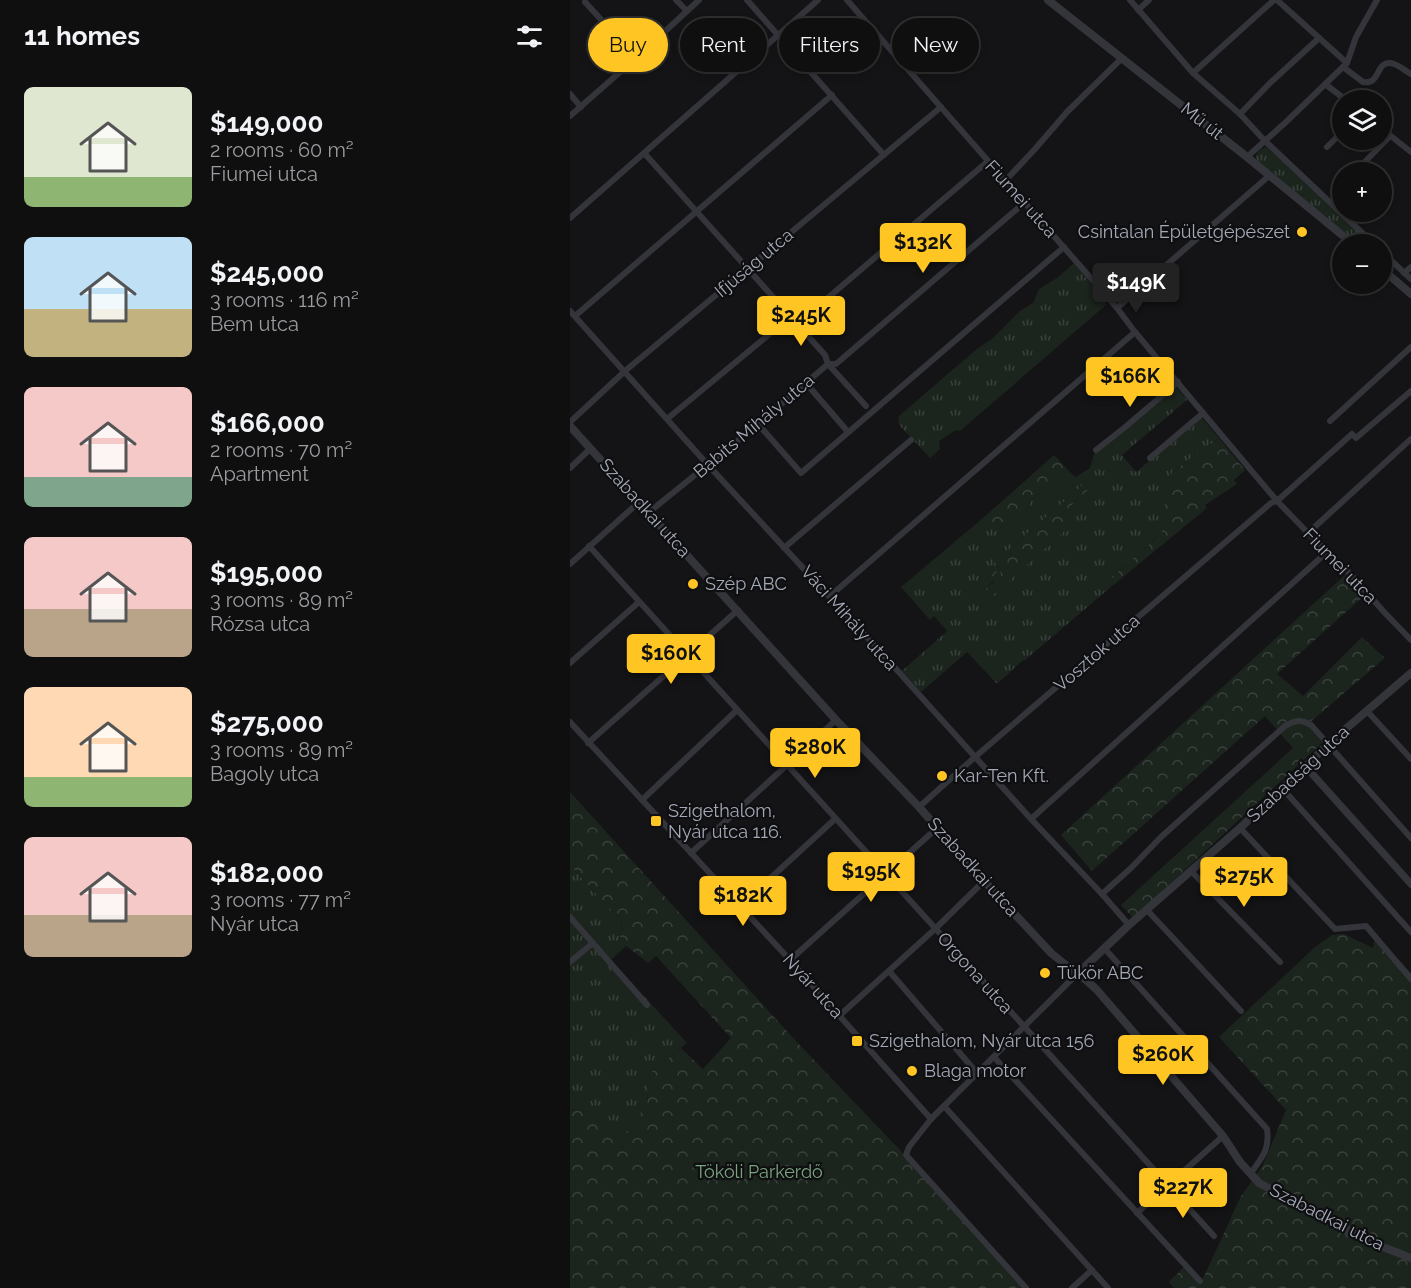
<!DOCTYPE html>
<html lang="en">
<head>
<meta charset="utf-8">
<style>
  :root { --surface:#0f0f10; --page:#1d1d1e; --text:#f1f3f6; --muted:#9b9c9f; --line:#2f2f30; --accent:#ffc623 }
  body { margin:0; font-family:Raleway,sans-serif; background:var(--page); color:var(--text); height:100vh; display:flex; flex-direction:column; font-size:22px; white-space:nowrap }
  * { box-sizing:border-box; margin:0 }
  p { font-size:20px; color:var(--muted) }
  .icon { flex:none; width:33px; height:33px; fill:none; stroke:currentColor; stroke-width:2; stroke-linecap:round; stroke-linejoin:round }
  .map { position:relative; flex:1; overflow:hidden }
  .panel { display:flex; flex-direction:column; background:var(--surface); width:570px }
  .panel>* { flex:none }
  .guide { position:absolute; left:18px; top:18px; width:570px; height:54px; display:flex; gap:12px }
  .buttons { position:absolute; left:762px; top:90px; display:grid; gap:12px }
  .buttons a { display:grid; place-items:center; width:60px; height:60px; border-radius:50%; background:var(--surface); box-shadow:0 3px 9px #0003,0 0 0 2px var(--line); font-size:30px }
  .price { position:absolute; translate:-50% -51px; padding:0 14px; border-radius:6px; background:var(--accent); color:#111; font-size:20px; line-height:39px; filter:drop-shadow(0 2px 3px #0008) }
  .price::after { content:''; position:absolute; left:50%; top:36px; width:18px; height:14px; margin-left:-9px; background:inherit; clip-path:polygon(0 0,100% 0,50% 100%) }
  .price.on { background:#222; color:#fff }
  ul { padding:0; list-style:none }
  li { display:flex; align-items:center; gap:18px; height:150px; padding:0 24px }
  li span { display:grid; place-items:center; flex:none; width:168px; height:120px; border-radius:9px; color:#555 }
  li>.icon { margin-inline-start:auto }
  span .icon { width:72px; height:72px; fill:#fffc; stroke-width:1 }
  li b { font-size:26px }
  h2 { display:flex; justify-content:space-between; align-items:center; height:72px; padding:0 24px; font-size:26px }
  .tag { padding:0 21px; border-radius:27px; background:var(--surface); box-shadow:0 3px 9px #0003,0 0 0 2px var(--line); font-size:21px; line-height:54px }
  .tag.on { background:var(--accent); color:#111 }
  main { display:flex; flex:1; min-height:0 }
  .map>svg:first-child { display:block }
</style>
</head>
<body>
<main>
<section class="panel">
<h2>11 homes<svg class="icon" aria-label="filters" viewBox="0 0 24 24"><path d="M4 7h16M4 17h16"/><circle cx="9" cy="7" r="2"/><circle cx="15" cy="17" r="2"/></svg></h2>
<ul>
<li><span style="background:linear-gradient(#dfe7d0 75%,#8fb573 0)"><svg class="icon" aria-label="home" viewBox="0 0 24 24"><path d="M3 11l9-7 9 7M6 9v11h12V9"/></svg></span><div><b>$149,000</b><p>2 rooms · 60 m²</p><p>Fiumei utca</p></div></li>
<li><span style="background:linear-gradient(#bfe0f5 60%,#c2b280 0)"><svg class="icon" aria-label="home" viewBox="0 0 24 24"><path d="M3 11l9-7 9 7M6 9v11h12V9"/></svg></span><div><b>$245,000</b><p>3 rooms · 116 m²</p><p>Bem utca</p></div></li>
<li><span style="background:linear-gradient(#f6c9c9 75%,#7fa58c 0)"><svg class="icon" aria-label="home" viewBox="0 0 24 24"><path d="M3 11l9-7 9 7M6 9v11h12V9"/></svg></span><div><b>$166,000</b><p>2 rooms · 70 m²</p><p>Apartment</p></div></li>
<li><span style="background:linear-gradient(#f6c9c9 60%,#b9a48a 0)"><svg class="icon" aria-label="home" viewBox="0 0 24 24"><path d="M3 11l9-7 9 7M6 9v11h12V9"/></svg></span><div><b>$195,000</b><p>3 rooms · 89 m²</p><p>Rózsa utca</p></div></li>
<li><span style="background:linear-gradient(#ffd9b3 75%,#8fb573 0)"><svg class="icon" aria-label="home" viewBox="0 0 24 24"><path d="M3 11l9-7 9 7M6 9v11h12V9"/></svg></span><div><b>$275,000</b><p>3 rooms · 89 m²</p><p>Bagoly utca</p></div></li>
<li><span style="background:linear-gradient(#f6c9c9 65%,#b9a48a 0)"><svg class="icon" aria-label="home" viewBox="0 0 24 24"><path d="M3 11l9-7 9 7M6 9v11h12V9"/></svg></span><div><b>$182,000</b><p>3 rooms · 77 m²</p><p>Nyár utca</p></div></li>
</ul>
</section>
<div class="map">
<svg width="841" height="1288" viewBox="0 0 841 1288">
  <defs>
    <pattern id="grass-tufts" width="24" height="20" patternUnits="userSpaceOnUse" patternTransform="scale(1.5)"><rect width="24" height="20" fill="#1b241d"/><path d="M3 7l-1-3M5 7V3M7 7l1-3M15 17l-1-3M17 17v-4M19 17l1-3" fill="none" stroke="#39413c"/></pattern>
    <pattern id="forest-crowns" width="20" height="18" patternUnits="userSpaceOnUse" patternTransform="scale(1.5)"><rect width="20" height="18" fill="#1b241d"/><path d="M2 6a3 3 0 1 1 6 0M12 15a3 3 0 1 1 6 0" fill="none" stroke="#39413c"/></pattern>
  </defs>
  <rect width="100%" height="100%" fill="#141416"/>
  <g fill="url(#grass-tufts)" fill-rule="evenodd">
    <path d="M696 147 714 162 792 235 793 238 789 242 784 240 686 160V155L691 149Z"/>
    <path d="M504 263 537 304 390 431 386 430 369 441 370 449 360 458 330 426 328 422 329 416 408 348 422 339 450 311 463 303 469 289 487 278Z"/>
    <path d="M605 386 617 400 552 455 566 472 631 417 649 438 602 472 598 523 592 532 567 556 551 568 540 582 541 587 455 660 452 661 427 684 397 652 351 692 332 671 377 631 364 616 360 620 331 587 413 518 424 531 455 514 461 501 467 495 480 491 500 472 505 477 507 476 520 468 524 454 562 424ZM515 483 519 489 493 513 501 525 413 591 431 574 425 562Z"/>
    <path d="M0 865 52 922 50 939 56 946 41 960 117 1043 80 1073 77 1103 51 1143 18 1112 0 1109Z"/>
  </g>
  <g fill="url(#forest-crowns)">
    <path d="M649 438 675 470 664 480 667 484 635 505 637 508 541 587 540 582C544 577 548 571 553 567 568 553 587 541 598 523L594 514 597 485 602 472Z"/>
    <path d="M484 455 500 472 480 491 467 495 461 501 455 514 424 531 413 518Z"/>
    <path d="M515 483 519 489 493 513 501 525 419 599 413 591 424 582 422 575 426 571 429 575 431 574 425 562Z"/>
    <path d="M776 574 795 595 707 674 733 696 792 637 815 658 737 725 752 743 563 918 551 905 723 748 695 716 522 871 491 835Z"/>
    <path d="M0 792 224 1039 328 1148 456 1288H0V1109L18 1112 51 1143 77 1103 80 1073 111 1048 133 1069 161 1038 86 956 78 963 56 946 50 939 52 922 0 865Z"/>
    <path d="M774 934 803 948 805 935 841 973V1288H604L599 1282 616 1265 632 1281 670 1198 693 1165 716 1110 649 1037 744 948 762 935Z"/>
  </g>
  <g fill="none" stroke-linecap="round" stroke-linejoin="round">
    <g stroke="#34353b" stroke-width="6">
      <path d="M106 0 117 11"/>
      <path d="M177 0 314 155"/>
      <path d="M277 0 547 308 565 332 707 501 738 533 784 578 814 612 841 640"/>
      <path d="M560 0 623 73 670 114 695 141 804 244"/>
      <path d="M707 0 777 63"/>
      <path d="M15 2 66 58"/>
      <path d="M568 10 579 0"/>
      <path d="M773 67 793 82C810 85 806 63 819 63 826 62 835 71 841 74"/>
      <path d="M623 73 704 0"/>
      <path d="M755 84 776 100"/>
      <path d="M0 94 11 107"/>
      <path d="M670 114 700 83 749 38"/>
      <path d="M0 116 66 58 129 0"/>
      <path d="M812 129 841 152"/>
      <path d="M757 147 772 132"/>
      <path d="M75 154 255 355 258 364 296 406"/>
      <path d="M677 157 716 122 777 63 786 37 807 0"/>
      <path d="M785 172 820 136"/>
      <path d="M435 181 465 149 497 112 552 58"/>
      <path d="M764 195 772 186"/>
      <path d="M0 218 248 0"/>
      <path d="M812 252 841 279"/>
      <path d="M834 273 841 267"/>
      <path d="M547 308 700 175"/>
      <path d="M0 311 138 465 317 659 461 819 532 894 559 925"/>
      <path d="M5 316 262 95"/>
      <path d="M236 383 278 432"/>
      <path d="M97 419 214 322 223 319 253 302 417 162"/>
      <path d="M760 421 841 347"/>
      <path d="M0 422 55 371 371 107"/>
      <path d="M188 424 231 473 494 247"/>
      <path d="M526 450 554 428 608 382"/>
      <path d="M580 458 633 413"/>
      <path d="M0 468 20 449"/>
      <path d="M78 513 188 424 258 364H266L454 203"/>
      <path d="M738 533 841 439"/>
      <path d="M19 546 644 1236"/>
      <path d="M214 548 341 440"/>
      <path d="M0 564 69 502"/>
      <path d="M260 596 565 332"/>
      <path d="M0 663 69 602"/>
      <path d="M797 711 841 759"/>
      <path d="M0 722 220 960 361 1119"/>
      <path d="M18 743 168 610"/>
      <path d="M712 788 841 932"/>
      <path d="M72 800 167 710"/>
      <path d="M349 807 405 757 701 503 707 501 782 434 786 438 841 391"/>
      <path d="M461 819 757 552"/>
      <path d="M670 828 765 929 796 926 841 979"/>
      <path d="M121 853 266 720"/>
      <path d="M621 871 710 962"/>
      <path d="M841 883 736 766 735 767 841 885"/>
      <path d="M532 894 561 868 591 837 715 726C726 720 730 719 741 725L841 838"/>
      <path d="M170 906 265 819"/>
      <path d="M577 910 671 1011"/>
      <path d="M0 917 77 1005"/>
      <path d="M535 949 697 1129C700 1150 692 1157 681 1173"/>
      <path d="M220 960 367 828"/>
      <path d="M0 962 23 943"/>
      <path d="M319 971 407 1073"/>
      <path d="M269 1016 365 929 414 881"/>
      <path d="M424 1057 630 1281"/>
      <path d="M374 1106 538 1288"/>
      <path d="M567 1213 653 1136"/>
      <path d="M456 1288 336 1155 339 1147 361 1119 507 974"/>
      <path d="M502 1288 522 1270"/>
    </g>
    <g stroke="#34353b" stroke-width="8">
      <path d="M478 0 677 157 783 244"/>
      <path d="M812 269 841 294"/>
      <path d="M0 426 266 720 349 807 414 881 481 953 507 974 516 980 527 990 653 1136 670 1162 689 1183 798 1241 841 1258"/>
      <path d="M507 974 559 925 670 828 735 767 757 745 841 673"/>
    </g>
  </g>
  <g fill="#ffc623" stroke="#0f0f11" stroke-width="2">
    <circle cx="732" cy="232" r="6"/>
    <circle cx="123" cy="584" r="6"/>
    <circle cx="372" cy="776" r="6"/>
    <rect x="80" y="815" width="12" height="12" rx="3"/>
    <circle cx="475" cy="973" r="6"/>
    <rect x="281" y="1035" width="12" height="12" rx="3"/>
    <circle cx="342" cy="1071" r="6"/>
  </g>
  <g text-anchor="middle" stroke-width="4.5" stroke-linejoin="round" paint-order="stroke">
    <g font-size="18" fill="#a4a9b7" stroke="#0f0f11">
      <text transform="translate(632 121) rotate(38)" y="6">Mű út</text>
      <text transform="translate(451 199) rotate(48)" y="6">Fiumei utca</text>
      <text transform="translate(184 263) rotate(-40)" y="6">Ifjúság utca</text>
      <text transform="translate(184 426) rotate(-40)" y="6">Babits Mihály utca</text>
      <text transform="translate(75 508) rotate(48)" y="6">Szabadkai utca</text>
      <text transform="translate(770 566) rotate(46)" y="6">Fiumei utca</text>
      <text transform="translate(279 618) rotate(48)" y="6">Váci Mihály utca</text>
      <text transform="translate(527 653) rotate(-41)" y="6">Vosztok utca</text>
      <text transform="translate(728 774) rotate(-43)" y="6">Szabadság utca</text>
      <text transform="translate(403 867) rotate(48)" y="6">Szabadkai utca</text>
      <text transform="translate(405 973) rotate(48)" y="6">Orgona utca</text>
      <text transform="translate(243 986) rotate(48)" y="6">Nyár utca</text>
      <text transform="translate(757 1217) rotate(27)" y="6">Szabadkai utca</text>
    </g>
    <g font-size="18" fill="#a4a9b7" stroke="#0f0f11" text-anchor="start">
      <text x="720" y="238" text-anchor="end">Csintalan Épületgépészet</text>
      <text x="135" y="590">Szép ABC</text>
      <text x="384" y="782">Kar-Ten Kft.</text>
      <text x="98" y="817">Szigethalom,<tspan x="98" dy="21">Nyár utca 116.</tspan></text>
      <text x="487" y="979">Tükör ABC</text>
      <text x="299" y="1047">Szigethalom, Nyár utca 156</text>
      <text x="354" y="1077">Blaga motor</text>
    </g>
    <g font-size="18" fill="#79a47f" stroke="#0f0f11">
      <text x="189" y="1178">Tököli Parkerdő</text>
    </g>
  </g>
</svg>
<div class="buttons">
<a><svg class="icon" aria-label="layers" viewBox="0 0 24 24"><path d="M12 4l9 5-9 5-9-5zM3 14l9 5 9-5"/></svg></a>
<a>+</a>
<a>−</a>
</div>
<b class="price" style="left:353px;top:274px">$132K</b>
<b class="price on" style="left:566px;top:314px">$149K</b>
<b class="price" style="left:231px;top:347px">$245K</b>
<b class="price" style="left:560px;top:408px">$166K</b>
<b class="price" style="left:101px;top:685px">$160K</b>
<b class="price" style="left:245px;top:779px">$280K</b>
<b class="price" style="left:301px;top:903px">$195K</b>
<b class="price" style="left:674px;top:908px">$275K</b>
<b class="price" style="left:173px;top:927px">$182K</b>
<b class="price" style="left:593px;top:1086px">$260K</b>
<b class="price" style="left:613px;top:1219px">$227K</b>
<div class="guide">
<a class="tag on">Buy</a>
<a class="tag">Rent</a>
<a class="tag">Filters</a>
<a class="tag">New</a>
</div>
</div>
</main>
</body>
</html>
